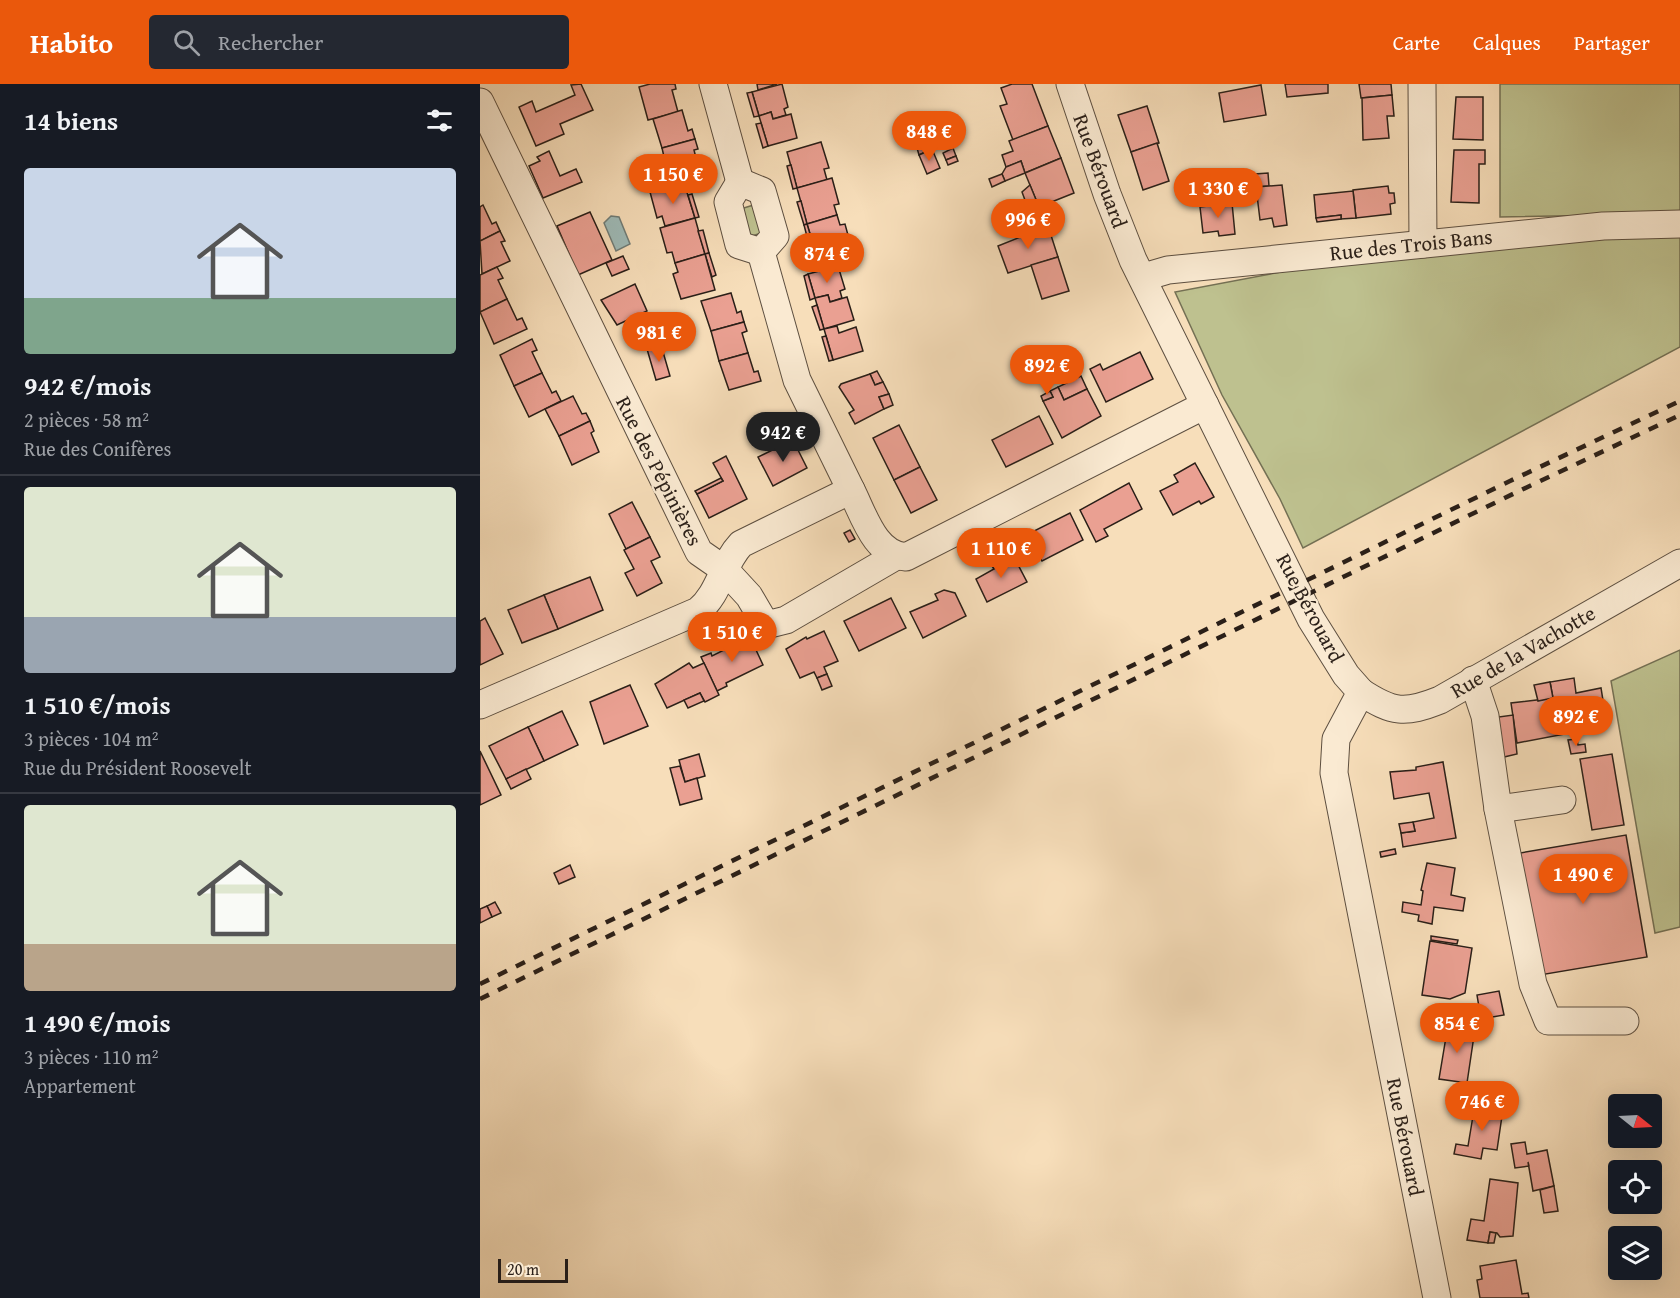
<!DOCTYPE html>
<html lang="fr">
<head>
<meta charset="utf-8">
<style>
  :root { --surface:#171b24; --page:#242831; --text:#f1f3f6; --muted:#9ea1a6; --line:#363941; --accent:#ea580c }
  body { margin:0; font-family:"Gentium Book Plus",serif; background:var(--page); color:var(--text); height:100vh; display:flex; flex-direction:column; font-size:22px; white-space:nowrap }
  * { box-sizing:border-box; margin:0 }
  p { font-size:20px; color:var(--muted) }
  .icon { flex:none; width:33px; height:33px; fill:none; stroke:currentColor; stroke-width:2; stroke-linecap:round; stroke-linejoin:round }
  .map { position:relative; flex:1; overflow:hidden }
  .details { display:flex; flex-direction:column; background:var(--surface); width:480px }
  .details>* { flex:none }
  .needle { width:39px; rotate:108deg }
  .controls { position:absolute; left:1128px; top:1010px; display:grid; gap:12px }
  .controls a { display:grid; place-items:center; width:54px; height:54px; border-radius:6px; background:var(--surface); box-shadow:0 6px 24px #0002; font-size:30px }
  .scale { position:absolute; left:18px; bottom:15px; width:70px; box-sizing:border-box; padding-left:6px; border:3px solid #2a1f18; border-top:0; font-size:16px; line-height:21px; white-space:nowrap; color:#2a1f18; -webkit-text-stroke:4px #faead2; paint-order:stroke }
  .price { position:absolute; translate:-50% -51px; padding:0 14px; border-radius:21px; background:var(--accent); color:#fff; font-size:20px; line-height:39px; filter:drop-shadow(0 2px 3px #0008) }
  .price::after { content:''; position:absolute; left:50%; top:36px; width:18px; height:14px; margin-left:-9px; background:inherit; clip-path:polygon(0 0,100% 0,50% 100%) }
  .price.selected { background:#222; color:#fff }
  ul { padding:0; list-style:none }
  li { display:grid; align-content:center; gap:12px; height:318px; padding:0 24px }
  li+li { border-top:2px solid var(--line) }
  li span { display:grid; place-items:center; height:186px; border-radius:6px; color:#555 }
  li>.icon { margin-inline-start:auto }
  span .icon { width:108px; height:108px; fill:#fffc; stroke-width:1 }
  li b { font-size:26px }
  h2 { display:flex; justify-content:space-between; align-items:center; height:72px; padding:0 24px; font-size:26px }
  header { display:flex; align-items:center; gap:36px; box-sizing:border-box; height:84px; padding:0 30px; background:var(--accent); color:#fff }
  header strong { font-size:28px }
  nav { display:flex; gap:33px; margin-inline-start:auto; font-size:21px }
  .search { width:420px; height:54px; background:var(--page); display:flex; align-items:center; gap:15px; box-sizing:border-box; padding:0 21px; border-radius:6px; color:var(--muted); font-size:22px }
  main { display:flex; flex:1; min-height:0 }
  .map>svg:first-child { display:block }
</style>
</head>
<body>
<header>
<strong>Habito</strong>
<div class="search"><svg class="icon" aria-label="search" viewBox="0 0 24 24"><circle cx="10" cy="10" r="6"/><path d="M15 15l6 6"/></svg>Rechercher</div>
<nav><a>Carte</a><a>Calques</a><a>Partager</a></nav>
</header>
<main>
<section class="details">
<h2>14 biens<svg class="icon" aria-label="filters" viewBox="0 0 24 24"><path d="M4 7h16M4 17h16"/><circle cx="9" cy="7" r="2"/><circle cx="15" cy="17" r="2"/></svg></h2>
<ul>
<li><span style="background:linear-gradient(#c9d6e8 70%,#7fa58c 0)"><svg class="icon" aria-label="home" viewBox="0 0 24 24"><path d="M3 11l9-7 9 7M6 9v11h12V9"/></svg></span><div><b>942 €/mois</b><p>2 pièces · 58 m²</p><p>Rue des Conifères</p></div></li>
<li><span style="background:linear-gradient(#dfe7d0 70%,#9aa5b1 0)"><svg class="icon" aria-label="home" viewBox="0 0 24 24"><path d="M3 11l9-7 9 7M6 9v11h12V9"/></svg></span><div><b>1 510 €/mois</b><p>3 pièces · 104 m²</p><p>Rue du Président Roosevelt</p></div></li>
<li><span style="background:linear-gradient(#dfe7d0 75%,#b9a48a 0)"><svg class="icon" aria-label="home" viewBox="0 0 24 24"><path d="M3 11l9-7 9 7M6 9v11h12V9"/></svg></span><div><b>1 490 €/mois</b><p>3 pièces · 110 m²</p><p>Appartement</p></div></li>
</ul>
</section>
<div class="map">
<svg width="1200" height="1214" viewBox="0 0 1200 1214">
  <rect width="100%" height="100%" fill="#f7deba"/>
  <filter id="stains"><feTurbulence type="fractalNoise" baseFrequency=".00333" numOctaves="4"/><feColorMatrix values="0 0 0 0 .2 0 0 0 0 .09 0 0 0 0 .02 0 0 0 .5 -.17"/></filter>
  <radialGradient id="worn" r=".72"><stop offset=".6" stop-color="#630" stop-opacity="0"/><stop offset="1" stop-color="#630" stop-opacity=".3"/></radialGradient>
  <g fill="#bec18f" stroke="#747054" stroke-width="1.5">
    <path d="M1020 0H1200V130L1020 133Z"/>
    <path d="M277 120 285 148 265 154 257 126Z"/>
    <path d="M1148 151H1200V263L823 464 800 415 742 311 695 208 817 185Z"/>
    <path d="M1200 566V843L1175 849 1131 597Z"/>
  </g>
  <path fill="#9fbbb8" stroke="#707d78" stroke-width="1.5" d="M131 132 139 133 150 160 136 167 124 139Z"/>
  <g fill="#eaa092" stroke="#2a1f18" stroke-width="1.5">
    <path d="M101 0 113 26 80 40 84 50 56 62 39 23 52 17 56 28 95 11 91 1Z"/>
    <path d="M170 0H195L196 5 192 6 198 28 168 36 159 3Z"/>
    <path d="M277 0H297L278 6Z"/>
    <path d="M302 0 308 23 304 25 306 31 293 35 291 28 279 32 272 8Z"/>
    <path d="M532 0H552L568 42 533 56 520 22 527 20 521 4Z"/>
    <path d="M805 0H848V9L807 13Z"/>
    <path d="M879 0H911L912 11 881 14Z"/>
    <path d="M781 1 786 31 744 38 739 9Z"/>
    <path d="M272 8 279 32 274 33 267 9Z"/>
    <path d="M912 11 914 32H907L909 54 883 56 882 14Z"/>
    <path d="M976 13H1003V56L973 55Z"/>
    <path d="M667 22 679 59 651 68 638 31Z"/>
    <path d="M202 26 208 47 212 45 215 55 182 64 173 35Z"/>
    <path d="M291 28 293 35 311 30 317 54 288 62 279 32Z"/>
    <path d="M281 39 288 62 283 64 276 40Z"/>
    <path d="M568 42 581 74 545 89 541 77 526 83 522 71 533 67 529 57Z"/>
    <path d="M215 55 218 65 214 66 219 86 189 95 182 64Z"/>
    <path d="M341 58 349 84 344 85 347 96 317 104 307 68Z"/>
    <path d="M450 59 452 65 439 71 437 64Z"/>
    <path d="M677 59 689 97 663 106 651 68Z"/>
    <path d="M473 64 476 72 466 76 463 69Z"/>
    <path d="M452 65 460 84 447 90 439 71Z"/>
    <path d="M974 66H1005V80H999V119L971 118Z"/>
    <path d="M69 67 80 92 96 85 102 98 63 114 49 82 60 77 57 73Z"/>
    <path d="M476 72 478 77 468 81 466 76Z"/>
    <path d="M581 74 594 109 559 123 545 89Z"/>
    <path d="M541 77 545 89 525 97 522 90 526 83Z"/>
    <path d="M311 81 317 104 313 105 307 82Z"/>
    <path d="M788 89 789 102 776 103 775 90Z"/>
    <path d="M522 90 525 97 512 103 509 95Z"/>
    <path d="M352 94 359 120 354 121 357 131 327 140 317 104Z"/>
    <path d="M204 99 215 134 185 142 182 132 177 134 170 108Z"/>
    <path d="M550 101 559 123 549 127 542 108Z"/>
    <path d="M802 101 807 141 794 143 792 134 780 136 776 103Z"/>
    <path d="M908 102 909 109H914L915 119 910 120 911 130 876 134 873 106Z"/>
    <path d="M873 107 876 134 861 135V131L836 134 834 111Z"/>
    <path d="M212 110 219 133 215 134 208 111Z"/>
    <path d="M321 117 327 140 324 141 317 118Z"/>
    <path d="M752 119 755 150 739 152 738 147 723 149 720 123Z"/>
    <path d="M3 121 12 140 16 138 20 147 0 157V123Z"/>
    <path d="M110 128 132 176 98 191 77 142Z"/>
    <path d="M357 131 360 141 365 140 372 166 338 176 327 140Z"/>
    <path d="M861 131V135L837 138 836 134Z"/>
    <path d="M215 134 225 170 195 179 192 168 187 169 180 144Z"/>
    <path d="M327 140 334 163 330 164 324 141Z"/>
    <path d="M568 142 578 173 528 189 518 162Z"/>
    <path d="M223 146 229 169 225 170 218 147Z"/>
    <path d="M20 147 25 157 21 158 30 177 2 190 0 157Z"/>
    <path d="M229 169 236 191 232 193 225 170Z"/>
    <path d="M225 170 235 206 201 215 193 190 198 188 195 179Z"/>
    <path d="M143 172 149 185 132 192 126 179Z"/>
    <path d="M578 173 589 207 562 215 551 181Z"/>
    <path d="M358 182 365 205 360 207 362 214 350 218 348 211 335 214 328 190Z"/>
    <path d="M17 183 23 194 18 196 27 215 0 228V191Z"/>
    <path d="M328 190 335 214 330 216 324 192Z"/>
    <path d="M155 200 167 227 137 241 121 216Z"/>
    <path d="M251 209 257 229 261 227 264 238 231 247 221 217Z"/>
    <path d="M348 211 350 218 367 213 374 236 344 245 335 214Z"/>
    <path d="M27 215 37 236 42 234 47 245 14 260 0 228Z"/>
    <path d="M337 221 344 245 340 246 332 223Z"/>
    <path d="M264 238 267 247 262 249 268 269 239 277 231 247Z"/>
    <path d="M357 242 359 249 376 243 383 267 353 276 344 245Z"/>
    <path d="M346 252 353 276 349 277 342 253Z"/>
    <path d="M52 255 57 266 52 268 62 289 34 302 20 271Z"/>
    <path d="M181 261 190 292 176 296 167 265Z"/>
    <path d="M660 268 673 295 626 318 610 285 620 280 623 286Z"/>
    <path d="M268 269 274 288 278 287 281 297 249 306 239 277Z"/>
    <path d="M397 287 403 298 395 301 390 290Z"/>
    <path d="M62 289 72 309 76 307 81 317 49 333 34 302Z"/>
    <path d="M390 290 395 301 403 298 409 310 399 313 404 325 375 340 369 329 374 326 359 303 361 300Z"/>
    <path d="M601 292 607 305 584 316 578 303Z"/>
    <path d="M578 303 584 316 607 305 621 332 582 354 563 317 573 313 570 307Z"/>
    <path d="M570 307 573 313 563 317 561 312Z"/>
    <path d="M409 310 413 321 404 325 399 313Z"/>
    <path d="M93 312 102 330 106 329 110 337 79 352 65 325Z"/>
    <path d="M559 332 573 360 526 383 512 356Z"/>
    <path d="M110 337 114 347 111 349 119 368 92 381 79 352Z"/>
    <path d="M419 341 440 383 414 396 393 354Z"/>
    <path d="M313 356 327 384 293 402 278 373Z"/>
    <path d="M246 372 267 415 229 434 217 410 243 397 233 379Z"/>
    <path d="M715 379 734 413 721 420 719 417 693 431 680 407 698 398 694 391Z"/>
    <path d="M440 383 457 416 431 429 414 396Z"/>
    <path d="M241 394 243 397 217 410 215 407Z"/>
    <path d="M649 399 662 425 624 445 628 452 616 458 600 426Z"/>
    <path d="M152 418 170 453 146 465 129 430Z"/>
    <path d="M590 429 603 456 562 477 548 450Z"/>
    <path d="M370 446 375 455 369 458 364 449Z"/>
    <path d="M170 453 180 473 171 477 182 499 157 512 145 489 154 485 144 466Z"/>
    <path d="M533 471 547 498 507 518 496 495 514 485 512 482Z"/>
    <path d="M110 493 123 526 78 545 64 511Z"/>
    <path d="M464 506 475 509 486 532 443 554 430 528 458 516 455 510Z"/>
    <path d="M64 511 78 545 42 559 28 526Z"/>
    <path d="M411 514 426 544 379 567 364 537Z"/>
    <path d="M5 534 23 570 0 581V537Z"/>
    <path d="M344 547 358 577 344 583 347 590 337 594 334 588 320 594 306 565 326 553 327 555Z"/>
    <path d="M270 553 283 581 246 599 247 602 237 607 221 573 231 569 232 572Z"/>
    <path d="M209 579 213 584 224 579 239 611 225 618 220 609 187 624 175 600Z"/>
    <path d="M347 590 352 602 342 606 337 594Z"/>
    <path d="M1094 594 1096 609 1121 604 1127 642 1037 659 1031 619 1073 614 1070 598Z"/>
    <path d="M1070 598 1073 614 1058 617 1054 601Z"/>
    <path d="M150 601 168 642 124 660 110 618Z"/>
    <path d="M220 609 224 617 208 624 204 616Z"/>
    <path d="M82 627 98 661 64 677 48 643Z"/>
    <path d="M1018 631 1019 633 1033 631 1037 670 1024 673Z"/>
    <path d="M48 643 64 677 26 695 9 662Z"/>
    <path d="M1097 655 1098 661 1105 660 1106 668 1091 670 1088 656Z"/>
    <path d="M0 667 21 711 0 721Z"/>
    <path d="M219 670 225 692 205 698 199 676Z"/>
    <path d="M1132 670 1144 741 1112 746 1100 675Z"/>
    <path d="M963 678 976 754 923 763 921 749 935 747 933 738 954 734 949 709 914 715 910 688 936 686V683Z"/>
    <path d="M200 682 205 698 217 694 222 715 200 721 190 684Z"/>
    <path d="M46 685 51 695 31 705 26 695Z"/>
    <path d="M933 738 935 747 921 749 919 740Z"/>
    <path d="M1146 751 1167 873 1060 891 1040 769Z"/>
    <path d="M915 765 916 770 901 773 900 768Z"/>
    <path d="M947 779 975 784 971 811 985 814 983 827 954 823 952 840 938 837 939 831 922 828 923 818 941 821 943 807 941 806Z"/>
    <path d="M90 781 95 793 79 800 74 789Z"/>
    <path d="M15 818 21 829 12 833 7 822Z"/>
    <path d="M7 822 12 833 0 839V825Z"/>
    <path d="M951 852 978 856 977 860 951 856Z"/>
    <path d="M950 857 992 864 985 909 970 915 942 911Z"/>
    <path d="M1019 907 1024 931 1001 935 997 911Z"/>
    <path d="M968 941 995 945 987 999 959 995Z"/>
    <path d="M995 1020 1023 1025 1017 1066 1003 1064 1001 1075 974 1070 976 1060 988 1062Z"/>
    <path d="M1045 1058 1047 1070 1067 1066 1074 1102 1053 1107 1048 1078 1049 1082 1035 1084 1031 1060Z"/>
    <path d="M1010 1095 1038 1099 1033 1152 1020 1153 1017 1149 1010 1148 1008 1159 987 1156 991 1135 1004 1137Z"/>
    <path d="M1074 1102 1078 1127 1064 1129 1060 1106Z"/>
    <path d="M1010 1148 1016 1149 1014 1159H1008Z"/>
    <path d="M1036 1176 1042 1210 1048 1209 1049 1214H1000L997 1196 1002 1195 1000 1182Z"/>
  </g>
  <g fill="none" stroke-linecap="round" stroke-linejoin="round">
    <defs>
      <g id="minor">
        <path d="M233 0 260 98"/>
        <path d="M590 0 627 110 653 176 831 535 866 591 881 608 856 655 854 689 957 1214"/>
        <path d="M942 0 943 160"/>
        <path d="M0 18 219 468 245 486 269 512 286 541 306 536 416 472"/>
        <path d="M260 98 282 107 295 152 281 168 259 161 248 118Z"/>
        <path d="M281 168 317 296 371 406"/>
        <path d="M664 193 688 186 1123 142 1200 140"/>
        <path d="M993 596 1005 632 1018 725 1082 716"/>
        <path d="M881 608C913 629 925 630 960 616L1200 479"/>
        <path d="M0 621 218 527C240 509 242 480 261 460L371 406C384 431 394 470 426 473L725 321"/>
        <path d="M1018 725 1053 900 1068 937H1145"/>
      </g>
    </defs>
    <use href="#minor" stroke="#5d4f40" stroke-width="29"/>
    <use href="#minor" stroke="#faead2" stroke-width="27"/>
    <g stroke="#2a1f18" stroke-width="4.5" stroke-dasharray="10 10" stroke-linecap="butt">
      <path d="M0 900 1030 397 1200 317"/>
      <path d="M0 915 1037 408 1200 331"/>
    </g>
  </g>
  <g text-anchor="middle" stroke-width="4.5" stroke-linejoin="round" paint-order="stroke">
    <g font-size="21" fill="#2a1f18" stroke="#faead2">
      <text transform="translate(620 87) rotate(70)" y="7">Rue Bérouard</text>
      <text transform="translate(931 161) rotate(-6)" y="7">Rue des Trois Bans</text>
      <text transform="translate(179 387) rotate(63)" y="7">Rue des Pépinières</text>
      <text transform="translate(830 524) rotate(62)" y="7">Rue Bérouard</text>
      <text transform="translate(1043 568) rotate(-30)" y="7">Rue de la Vachotte</text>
      <text transform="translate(925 1053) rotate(79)" y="7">Rue Bérouard</text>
    </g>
  </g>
  <rect width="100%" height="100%" filter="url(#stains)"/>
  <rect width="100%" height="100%" fill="url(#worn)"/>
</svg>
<div class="controls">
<a><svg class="needle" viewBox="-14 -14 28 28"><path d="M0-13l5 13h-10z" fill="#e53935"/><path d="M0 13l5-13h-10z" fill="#9ea1a6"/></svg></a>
<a><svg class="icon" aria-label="locate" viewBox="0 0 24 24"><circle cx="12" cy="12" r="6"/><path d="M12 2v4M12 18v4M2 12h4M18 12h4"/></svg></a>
<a><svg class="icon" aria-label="layers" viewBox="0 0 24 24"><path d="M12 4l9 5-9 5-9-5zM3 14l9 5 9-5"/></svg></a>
</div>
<div class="scale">20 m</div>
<b class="price" style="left:449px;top:78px">848 €</b>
<b class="price" style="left:193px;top:121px">1 150 €</b>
<b class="price" style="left:738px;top:135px">1 330 €</b>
<b class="price" style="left:548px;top:166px">996 €</b>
<b class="price" style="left:347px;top:200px">874 €</b>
<b class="price" style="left:179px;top:279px">981 €</b>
<b class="price" style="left:567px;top:312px">892 €</b>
<b class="price selected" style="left:303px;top:379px">942 €</b>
<b class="price" style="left:521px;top:495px">1 110 €</b>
<b class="price" style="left:252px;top:579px">1 510 €</b>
<b class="price" style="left:1096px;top:663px">892 €</b>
<b class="price" style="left:1103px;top:821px">1 490 €</b>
<b class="price" style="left:977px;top:970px">854 €</b>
<b class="price" style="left:1002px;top:1048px">746 €</b>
</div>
</main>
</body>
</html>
